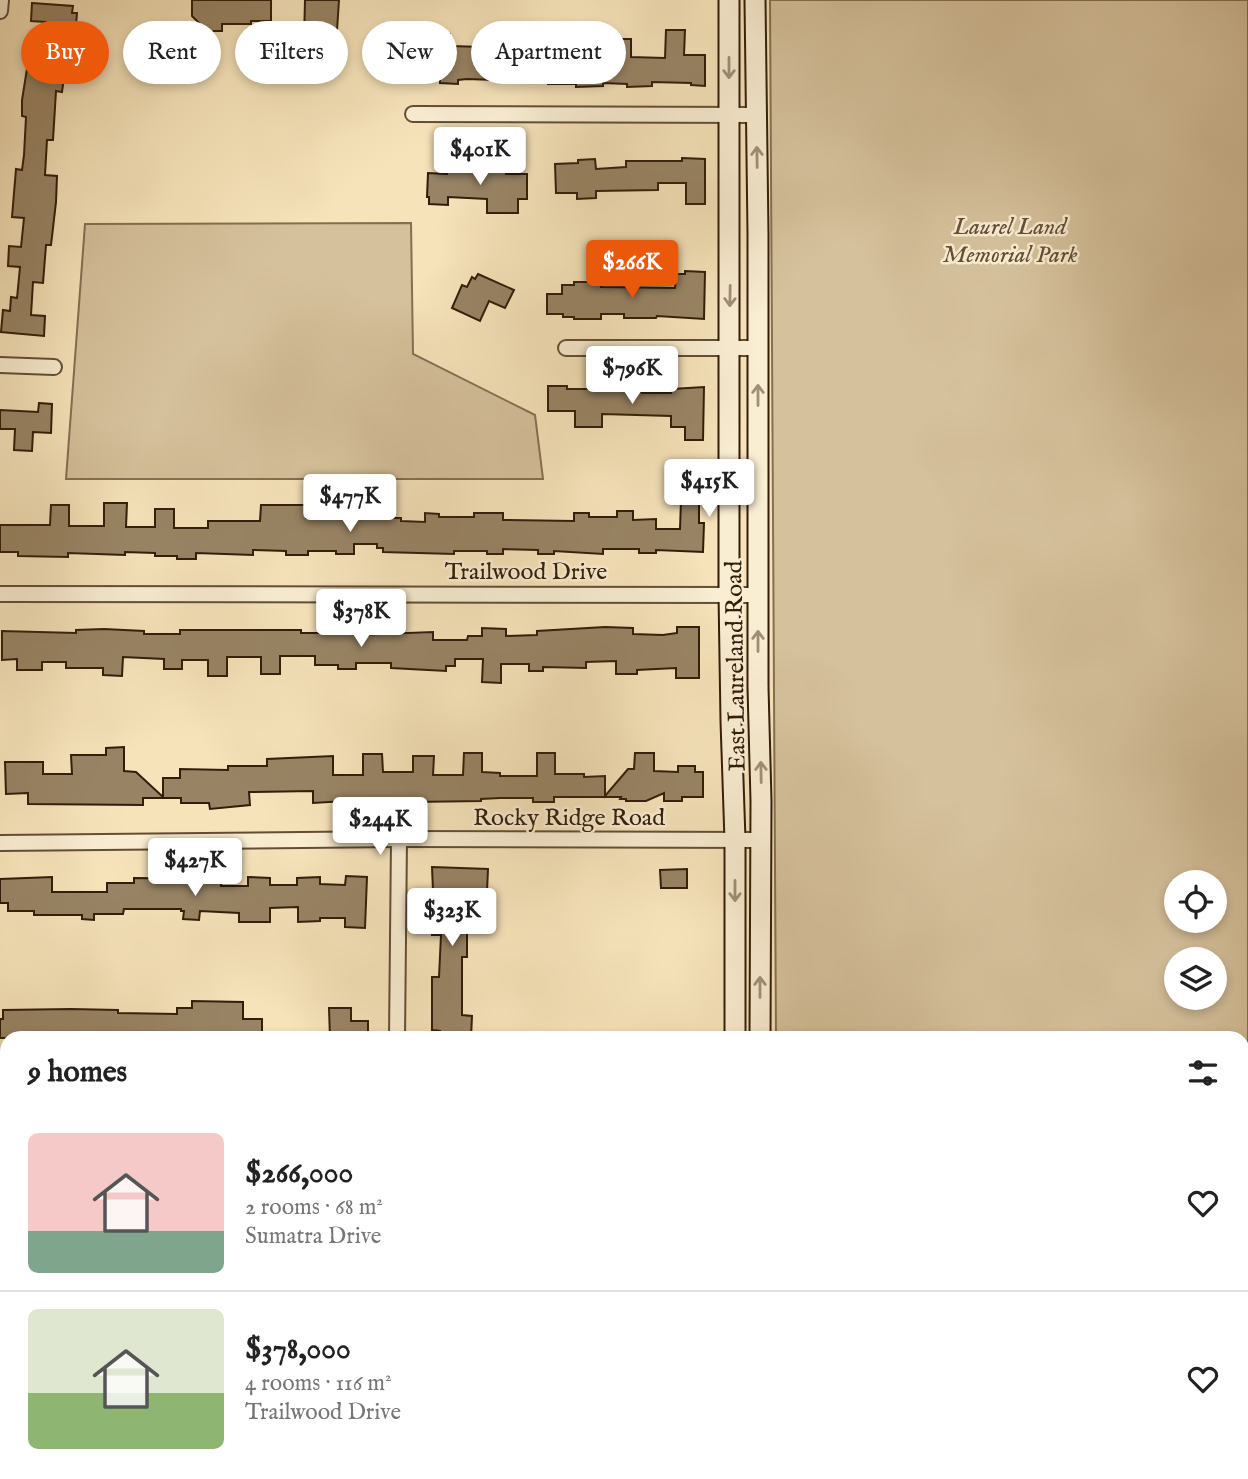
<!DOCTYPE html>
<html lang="en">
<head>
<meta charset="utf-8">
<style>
  :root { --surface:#fff; --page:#f2f2f2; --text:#222; --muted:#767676; --line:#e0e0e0; --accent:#ea580c }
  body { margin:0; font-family:"IM FELL English",serif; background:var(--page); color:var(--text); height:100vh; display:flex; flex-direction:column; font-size:26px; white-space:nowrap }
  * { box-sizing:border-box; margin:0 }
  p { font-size:23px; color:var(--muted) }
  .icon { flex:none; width:38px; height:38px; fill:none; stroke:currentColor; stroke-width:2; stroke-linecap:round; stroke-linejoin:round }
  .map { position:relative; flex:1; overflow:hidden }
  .details { position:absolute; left:0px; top:1031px; width:1250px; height:450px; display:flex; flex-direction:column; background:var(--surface); border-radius:21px 21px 0 0; box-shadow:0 4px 10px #0003 }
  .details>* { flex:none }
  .banner { position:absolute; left:21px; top:21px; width:700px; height:63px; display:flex; gap:14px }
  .controls { position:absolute; left:1164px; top:870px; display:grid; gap:14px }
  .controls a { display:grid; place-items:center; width:63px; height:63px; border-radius:50%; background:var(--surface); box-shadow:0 4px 10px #0003; font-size:35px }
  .price { position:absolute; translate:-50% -60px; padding:0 16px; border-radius:7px; background:#fff; color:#222; font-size:23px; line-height:46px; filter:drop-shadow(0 2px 4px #0008) }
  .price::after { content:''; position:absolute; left:50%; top:42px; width:21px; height:16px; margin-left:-10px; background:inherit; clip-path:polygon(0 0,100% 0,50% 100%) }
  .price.selected { background:var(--accent); color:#fff }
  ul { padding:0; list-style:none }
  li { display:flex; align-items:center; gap:21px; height:175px; padding:0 28px }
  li+li { border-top:2px solid var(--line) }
  li span { display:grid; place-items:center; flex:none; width:196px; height:140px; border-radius:10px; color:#555 }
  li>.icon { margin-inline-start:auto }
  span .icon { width:84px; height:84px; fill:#fffc; stroke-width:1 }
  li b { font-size:30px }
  h2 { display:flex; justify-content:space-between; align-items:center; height:84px; padding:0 28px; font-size:30px }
  .chip { padding:0 24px; border-radius:32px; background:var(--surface); box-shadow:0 4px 10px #0003; font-size:24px; line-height:63px }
  .chip.selected { background:var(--accent); color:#fff }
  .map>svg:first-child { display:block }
</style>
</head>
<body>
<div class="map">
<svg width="1248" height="1479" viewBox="0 0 1248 1479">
  <rect width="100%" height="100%" fill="#f6e3ba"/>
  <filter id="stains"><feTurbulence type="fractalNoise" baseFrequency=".00286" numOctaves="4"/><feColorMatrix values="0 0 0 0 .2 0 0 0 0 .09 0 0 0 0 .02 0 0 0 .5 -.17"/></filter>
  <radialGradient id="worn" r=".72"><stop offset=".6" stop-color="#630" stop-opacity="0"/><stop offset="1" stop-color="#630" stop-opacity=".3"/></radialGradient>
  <g fill="#d5c19c" stroke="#846f52" stroke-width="2" fill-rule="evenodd">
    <path d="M770 0H1248V1421L1242 1420V1038H776ZM1214 882V920H1176V882ZM1214 959V998H1176V959Z"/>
    <path d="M411 223 413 354 535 415 543 479H66L85 224Z"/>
  </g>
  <g fill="#988465" stroke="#321d09" stroke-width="2">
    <path d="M192 0H271V21H251V24H222V31H207L192 16Z"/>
    <path d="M305 0H339L335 61 307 60V40H304Z"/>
    <path d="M32 3 73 6 72 13H77L76 25H71L62 92 56 91 53 140H47L45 175 57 176 56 202 51 245H46L43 283 33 282 31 315 45 316 44 336 1 332 3 310 10 311 11 297 17 298 20 267 8 266 9 246 21 247 24 218 12 217 16 169 22 170 24 155 26 117 22 116V100L30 50 44 52 46 22 31 21Z"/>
    <path d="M666 30H685L684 55H705V86L691 85V83L652 82V86L627 87V84L603 83V86L576 87V84H548V79H522V81L467 79 458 80V84L440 83V80H430L431 33 450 34V46L483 47V36H502V47H532V59L612 58V39H631V57L665 58Z"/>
    <path d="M487 158H506V174H527V199H518V213H487V199L448 197V205L429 204V197H427L428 173 447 174 448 168 487 170Z"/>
    <path d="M682 158 705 159V204H686V183H658V190L596 191V198L577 199V193H556L555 164 578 163V160L595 159 596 169 626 167V161H682Z"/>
    <path d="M685 271 705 272 704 319 657 316 656 318H624V314H601V319H574V317H563V314H547V294H562V285H574V282H591V284H601V287L675 288 676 274H685Z"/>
    <path d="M478 274 514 290 505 308 489 301 480 321 452 308 462 285 467 287 472 277 475 279Z"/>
    <path d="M548 386H567V389H612V386H638L642 393H671L672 389 704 387 703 440H685V427H671V416L602 414V427H575V411H548Z"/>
    <path d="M39 403 52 404 51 433 33 432 32 451 14 450 15 429H0V410L38 412Z"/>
    <path d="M365 497H385V518H401V521L425 522V513L439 514V517H474V513H503V520L574 521V513H589V517H617V511H633V520L656 519V529H680L681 500H699V523H704L703 552 656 550V553H639V549H603V554L554 551V554H538V550L503 549V554H487V551H454V554L383 552V548H377V544H354V554H336V551H308V555H286V551L253 550V555L196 553V559H177V556H155V553L125 552V555L68 553V557L18 556V552H0V525H50L51 505H69V526H104V503H127L126 527H155V509H174V528H208V521H260L261 505H306V518L365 519Z"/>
    <path d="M605 627 633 628V634L663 635 677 633V627H699V678H676V668L637 670V674H616V661L586 662V668L543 667V671H529V664H501V683L482 682 483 659H455V666H446V671L391 668V663H356V669H338V665H315V656H280V674H261V657H227V676H208V660H182V669H164V659L123 657 122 676 103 675V668H66V662H42V670H17V659L2 660V631L76 633V630L104 629 144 631V634H180V630H301V633H337V630H356V635L433 632V640H467L468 636H482V628L506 629V636L537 635V631Z"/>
    <path d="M124 747V771L136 772 163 797V778H180V769L228 770V766H267V759L333 756V775H363V754H382L383 772H413V756H434L433 775H463L464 753H482V772L500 773V776H537V753H555V774H584V777L605 776V796L628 769H634L635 753H654V771L678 772V766H695V772H703V797H682V801H664V793L646 801H626V799H620L621 797H554V802H533V798H500L481 799V801L413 802V799H381V803H363V800L313 803V791L249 792 250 805 210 809 209 803H181V798H143V805L28 804V793L6 794 5 762H43V774H72L71 755H106V748Z"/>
    <path d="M432 867 488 869 487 892 456 891 455 915 467 916V957H462V1015L472 1016 471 1038H440V1031L432 1030V977H439L441 935H432L434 915Z"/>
    <path d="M687 869V888H661L660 870Z"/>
    <path d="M346 876 367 877 365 928 345 927V918H320V921L298 922V907L270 908V922H239V913L200 911 199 920 183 919 184 911H181V909H124L123 914H94V920L82 919V915H34V911H8V903H0V879L52 877V892H107V883H134V878L222 879 221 886H248V877L270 878V885H297V878L320 877V884L345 885Z"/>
    <path d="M192 1001 243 1002V1019H262V1038H153V1036L0 1038V1019H3V1010L71 1009 118 1010V1013L177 1014V1008H192Z"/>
    <path d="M329 1008H351V1021H368V1038H330Z"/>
  </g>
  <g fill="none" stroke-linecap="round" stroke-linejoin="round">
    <defs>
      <g id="minor">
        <path d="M0 11 1 0"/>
        <path d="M413 114 757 115"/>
        <path d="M566 348H758"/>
        <path d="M0 365 54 367"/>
        <path d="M0 594 758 595"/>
        <path d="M0 843 399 839 761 840"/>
        <path d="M397 1038 399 839"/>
        <path d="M0 1085H7"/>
      </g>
      <g id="secondary">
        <path d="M729 0V594L731 721 735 840V1038"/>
        <path d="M755 0 758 234V687L761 801 760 1038"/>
        <path d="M1242 1444 1248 1445"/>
        <path d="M799 1474V1479"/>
        <path d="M815 1474V1479"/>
        <path d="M0 1477 92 1474"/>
      </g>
      <path id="motorway" d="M549 1479 568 1474"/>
    </defs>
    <use href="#minor" stroke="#634e35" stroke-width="18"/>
    <use href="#secondary" stroke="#321d09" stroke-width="23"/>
    <use href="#motorway" stroke="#321d09" stroke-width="28"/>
    <use href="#minor" stroke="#f9edd2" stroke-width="14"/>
    <use href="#secondary" stroke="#f9edd2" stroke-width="19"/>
    <use href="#motorway" stroke="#f6e3ba" stroke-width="24"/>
  </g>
  <defs><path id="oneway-shaft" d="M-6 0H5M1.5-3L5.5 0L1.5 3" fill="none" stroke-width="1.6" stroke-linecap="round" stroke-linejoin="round" transform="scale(1.75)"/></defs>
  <g stroke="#9f8f78">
    <use href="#oneway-shaft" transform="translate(729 68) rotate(90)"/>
    <use href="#oneway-shaft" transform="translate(757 157) rotate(-91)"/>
    <use href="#oneway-shaft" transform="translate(730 296) rotate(91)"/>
    <use href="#oneway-shaft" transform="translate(758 395) rotate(-90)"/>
    <use href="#oneway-shaft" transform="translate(758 641) rotate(-90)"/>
    <use href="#oneway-shaft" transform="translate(761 772) rotate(-91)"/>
    <use href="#oneway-shaft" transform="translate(735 891) rotate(90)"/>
    <use href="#oneway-shaft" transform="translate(760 987) rotate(-90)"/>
  </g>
  <g text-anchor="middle" stroke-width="5" stroke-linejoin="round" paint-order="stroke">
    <g font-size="24" font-style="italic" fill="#634e35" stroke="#f9edd2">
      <text x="1010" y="234">Laurel Land<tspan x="1010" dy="28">Memorial Park</tspan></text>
    </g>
    <g font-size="24" fill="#321d09" stroke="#f9edd2">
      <text x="526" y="579">Trailwood Drive</text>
      <text transform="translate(735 666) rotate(-91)" y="8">East Laureland Road</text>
      <text x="569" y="825">Rocky Ridge Road</text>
    </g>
  </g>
  <rect width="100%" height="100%" filter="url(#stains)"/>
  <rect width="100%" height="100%" fill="url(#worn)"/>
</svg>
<div class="controls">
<a><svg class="icon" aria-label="locate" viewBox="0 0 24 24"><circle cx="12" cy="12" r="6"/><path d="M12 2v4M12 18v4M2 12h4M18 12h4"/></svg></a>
<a><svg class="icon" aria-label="layers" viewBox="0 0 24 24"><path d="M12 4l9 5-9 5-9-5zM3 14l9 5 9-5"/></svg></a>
</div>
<b class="price" style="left:480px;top:187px">$401K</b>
<b class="price selected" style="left:632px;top:300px">$266K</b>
<b class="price" style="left:632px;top:406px">$796K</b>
<b class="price" style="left:709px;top:519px">$415K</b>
<b class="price" style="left:350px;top:534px">$477K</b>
<b class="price" style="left:361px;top:649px">$378K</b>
<b class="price" style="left:380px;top:857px">$244K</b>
<b class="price" style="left:195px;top:898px">$427K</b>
<b class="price" style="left:452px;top:948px">$323K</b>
<div class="banner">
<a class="chip selected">Buy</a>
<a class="chip">Rent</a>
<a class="chip">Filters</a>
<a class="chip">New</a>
<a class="chip">Apartment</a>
</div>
<section class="details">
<h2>9 homes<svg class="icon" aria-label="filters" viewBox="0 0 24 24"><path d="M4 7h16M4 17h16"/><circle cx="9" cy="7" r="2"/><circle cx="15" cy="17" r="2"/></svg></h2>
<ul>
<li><span style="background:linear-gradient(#f6c9c9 70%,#7fa58c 0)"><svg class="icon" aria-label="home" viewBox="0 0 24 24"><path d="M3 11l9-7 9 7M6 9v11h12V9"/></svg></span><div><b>$266,000</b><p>2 rooms · 68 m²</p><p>Sumatra Drive</p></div><svg class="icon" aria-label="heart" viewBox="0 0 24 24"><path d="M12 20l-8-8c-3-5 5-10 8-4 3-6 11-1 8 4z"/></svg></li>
<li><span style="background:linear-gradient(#dfe7d0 60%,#8fb573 0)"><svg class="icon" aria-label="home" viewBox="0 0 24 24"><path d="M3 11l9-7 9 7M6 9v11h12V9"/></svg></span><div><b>$378,000</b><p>4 rooms · 116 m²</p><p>Trailwood Drive</p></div><svg class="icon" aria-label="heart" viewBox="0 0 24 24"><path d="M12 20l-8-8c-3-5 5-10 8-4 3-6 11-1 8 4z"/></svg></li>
</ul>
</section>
</div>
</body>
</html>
